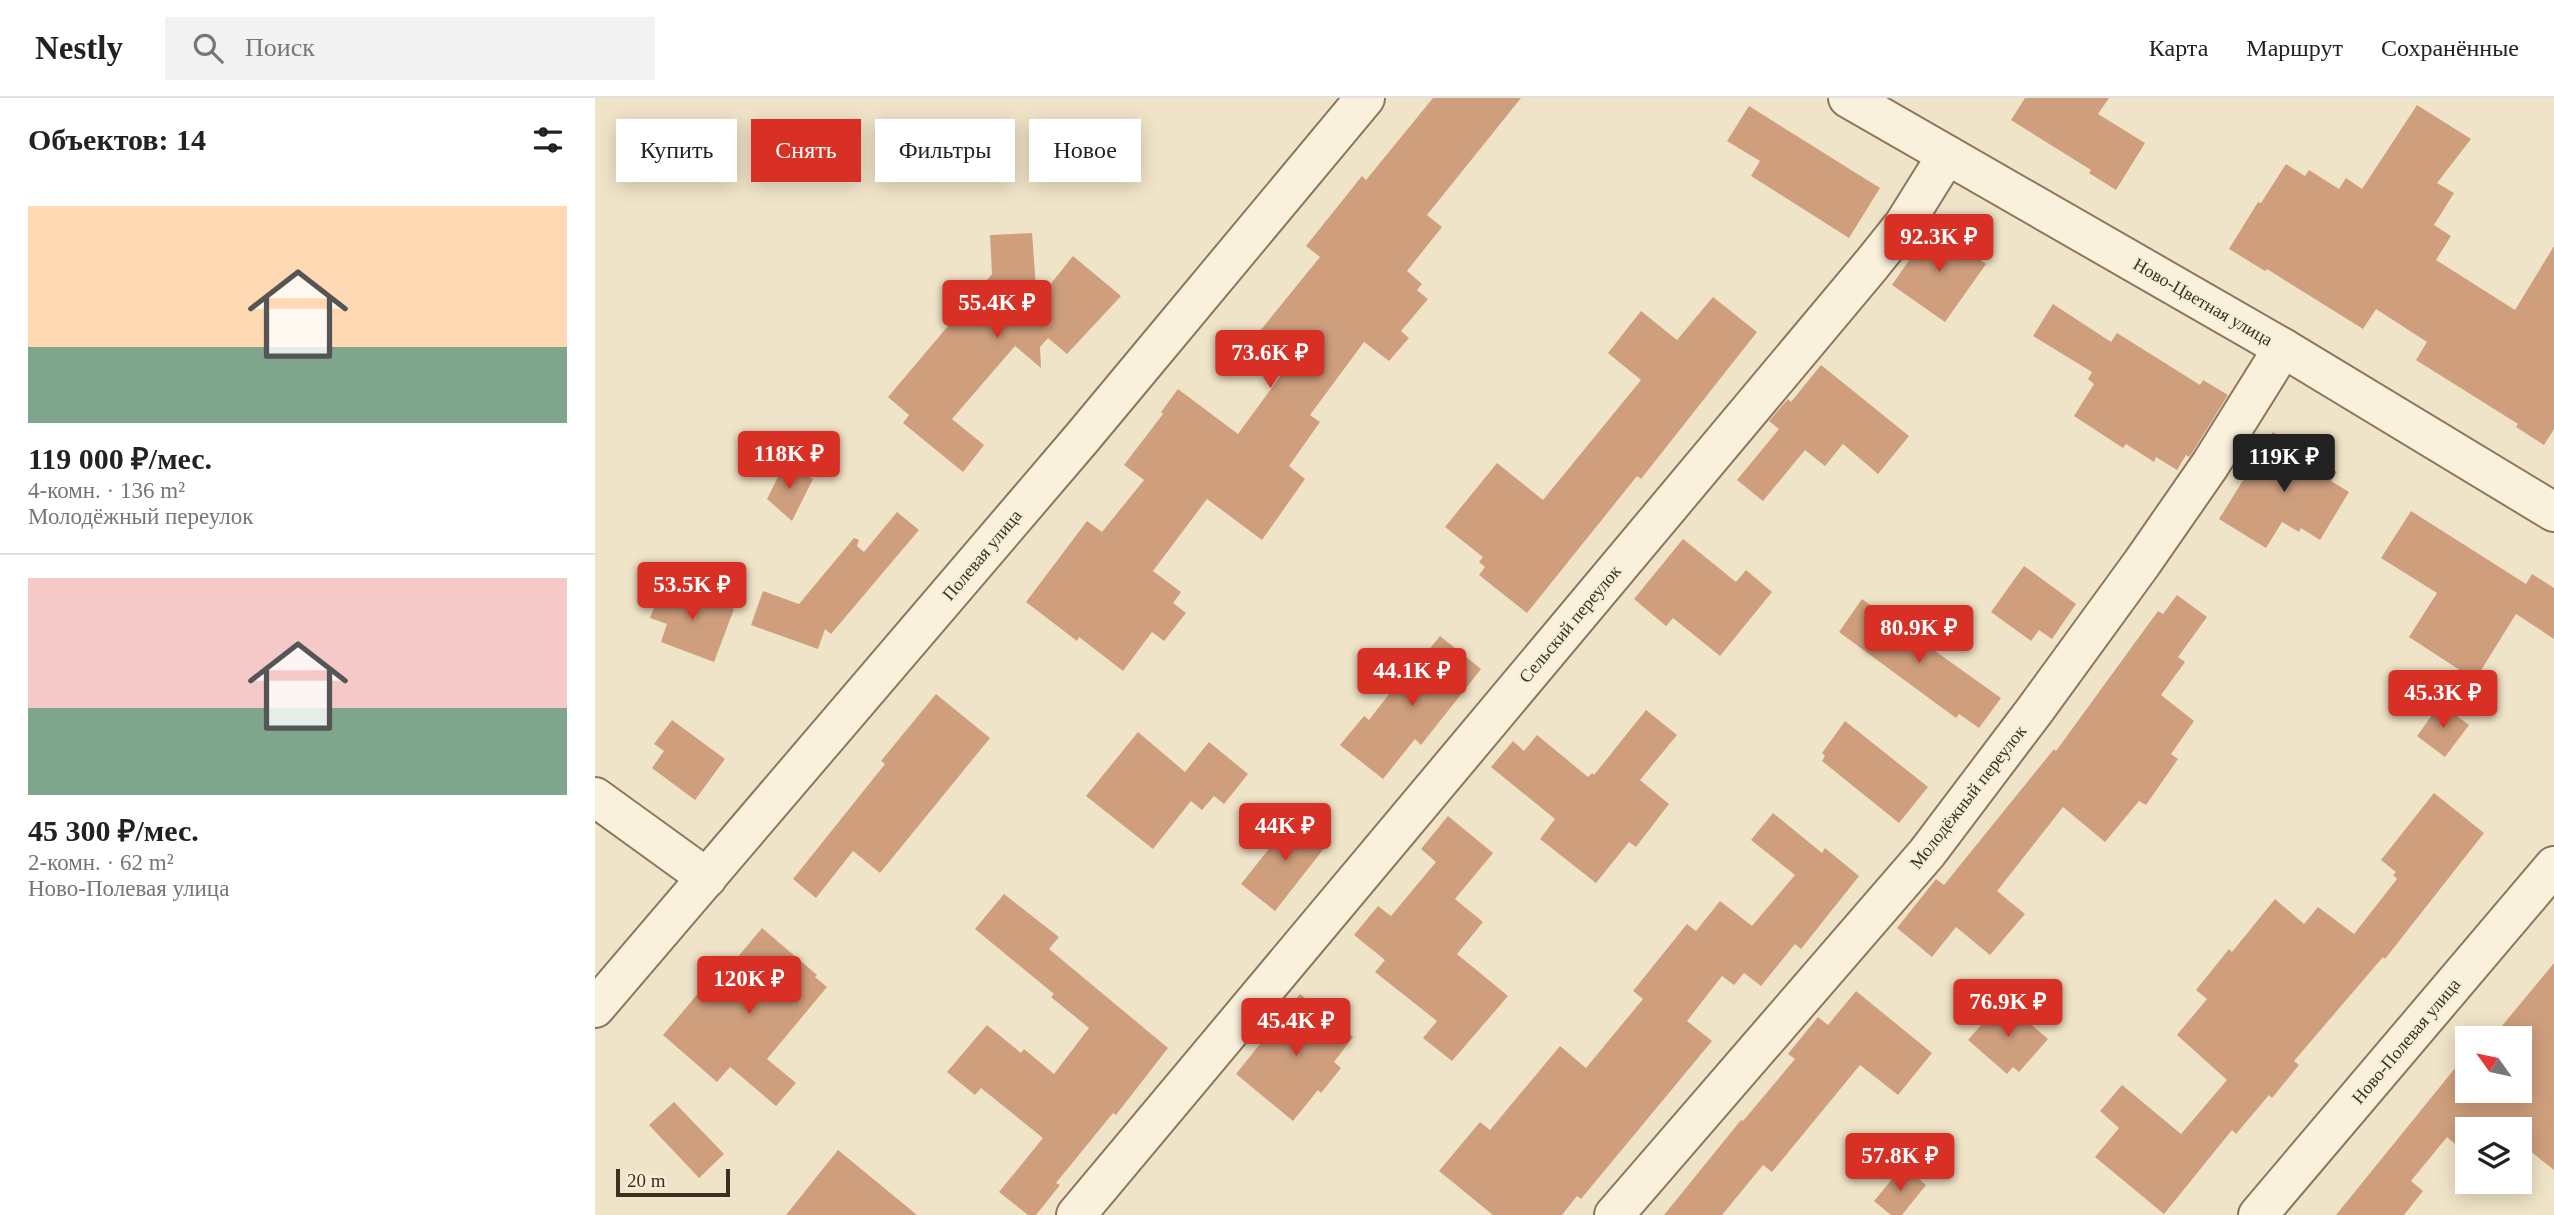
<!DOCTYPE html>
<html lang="ru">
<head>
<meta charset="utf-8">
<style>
  :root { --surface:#fff; --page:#f2f2f2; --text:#222; --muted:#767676; --line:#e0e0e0; --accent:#d93025 }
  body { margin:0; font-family:"Times New Roman",serif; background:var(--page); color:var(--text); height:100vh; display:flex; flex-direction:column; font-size:26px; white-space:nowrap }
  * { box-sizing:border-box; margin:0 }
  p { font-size:23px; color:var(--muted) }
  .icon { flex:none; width:38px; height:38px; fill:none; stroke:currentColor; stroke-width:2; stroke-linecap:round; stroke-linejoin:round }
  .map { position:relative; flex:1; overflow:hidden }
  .sheet { display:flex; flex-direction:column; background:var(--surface); width:595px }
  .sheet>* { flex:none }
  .guide { position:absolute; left:21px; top:21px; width:665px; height:63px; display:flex; gap:14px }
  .needle { width:46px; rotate:303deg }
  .tools { position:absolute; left:1860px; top:928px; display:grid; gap:14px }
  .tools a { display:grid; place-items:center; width:77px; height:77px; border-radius:0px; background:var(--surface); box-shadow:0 4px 18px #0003; font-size:35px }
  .scale { position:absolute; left:21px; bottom:18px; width:114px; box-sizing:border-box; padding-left:7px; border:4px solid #3d2e20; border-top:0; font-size:19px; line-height:24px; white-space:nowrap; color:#3d2e20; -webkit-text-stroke:5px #f7eed8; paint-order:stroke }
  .price { position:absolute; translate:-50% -60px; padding:0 16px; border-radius:7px; background:var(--accent); color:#fff; font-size:23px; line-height:46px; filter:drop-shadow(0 2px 4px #0008) }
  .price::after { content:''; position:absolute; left:50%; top:42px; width:21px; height:16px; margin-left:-10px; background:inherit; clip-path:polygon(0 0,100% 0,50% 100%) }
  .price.current { background:#222; color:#fff }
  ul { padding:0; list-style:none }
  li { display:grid; align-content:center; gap:14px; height:371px; padding:0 28px }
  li+li { border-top:2px solid var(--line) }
  li span { display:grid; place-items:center; height:217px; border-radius:0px; color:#555 }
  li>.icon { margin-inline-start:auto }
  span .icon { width:126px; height:126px; fill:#fffc; stroke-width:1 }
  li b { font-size:30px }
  h2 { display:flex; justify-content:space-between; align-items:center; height:84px; padding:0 28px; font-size:30px }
  .pill { padding:0 24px; border-radius:0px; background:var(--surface); box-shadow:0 4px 18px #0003; font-size:24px; line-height:63px }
  .pill.current { background:var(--accent); color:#fff }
  header { display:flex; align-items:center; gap:42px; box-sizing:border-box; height:98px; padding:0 35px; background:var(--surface); border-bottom:2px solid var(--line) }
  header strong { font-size:33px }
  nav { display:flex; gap:38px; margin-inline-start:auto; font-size:24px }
  .search { width:490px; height:63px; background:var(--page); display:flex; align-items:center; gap:18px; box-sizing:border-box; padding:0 24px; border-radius:0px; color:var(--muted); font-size:26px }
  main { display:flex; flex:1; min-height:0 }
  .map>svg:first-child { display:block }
</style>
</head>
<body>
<header>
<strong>Nestly</strong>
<div class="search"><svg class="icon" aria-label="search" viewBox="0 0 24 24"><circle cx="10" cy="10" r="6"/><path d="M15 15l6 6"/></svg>Поиск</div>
<nav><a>Карта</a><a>Маршрут</a><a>Сохранённые</a></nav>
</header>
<main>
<section class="sheet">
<h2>Объектов: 14<svg class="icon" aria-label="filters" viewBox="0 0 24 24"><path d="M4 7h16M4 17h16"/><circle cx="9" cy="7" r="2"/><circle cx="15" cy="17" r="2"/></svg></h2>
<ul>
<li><span style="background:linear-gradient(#ffd9b3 65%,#7fa58c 0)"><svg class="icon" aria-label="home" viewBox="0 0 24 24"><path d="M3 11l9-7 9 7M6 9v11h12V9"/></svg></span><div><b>119 000 ₽/мес.</b><p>4-комн. · 136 m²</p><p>Молодёжный переулок</p></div></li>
<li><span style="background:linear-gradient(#f6c9c9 60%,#7fa58c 0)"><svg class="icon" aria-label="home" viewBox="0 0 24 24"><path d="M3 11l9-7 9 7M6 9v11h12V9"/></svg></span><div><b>45 300 ₽/мес.</b><p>2-комн. · 62 m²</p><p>Ново-Полевая улица</p></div></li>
</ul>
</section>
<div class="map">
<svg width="1959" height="1117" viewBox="0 0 1959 1117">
  <rect width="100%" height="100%" fill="#f0e4c8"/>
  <g fill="#cf9f7d">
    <path d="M838 0H926L832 117 847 129 812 173 827 186 822 192 833 201 806 233 814 240 794 263 769 244 715 317 725 324 694 368 710 381 667 442 612 401 558 473 586 494 578 505 591 515 569 543 557 534 528 573 484 539 482 543 431 504 492 423 507 434 549 382 529 367 568 316 566 314 583 291 643 336 692 269 656 244 725 159 711 148 767 78 771 82Z"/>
    <path d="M1430 0H1514L1503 16 1550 45 1521 92 1494 75 1496 72 1416 22Z"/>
    <path d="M1822 7 1876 41 1842 85 1859 95 1839 127 1856 138 1841 162 1920 212 1959 148V331L1949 347 1921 329 1923 326 1821 262 1832 244 1781 211 1768 231 1672 171 1670 173 1634 151 1663 104 1666 105 1691 66 1710 78 1714 72 1744 91 1751 80 1767 91Z"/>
    <path d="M1154 8 1285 90 1254 140 1156 78 1165 63 1132 43Z"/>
    <path d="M1337 129 1391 166 1350 224 1297 187Z"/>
    <path d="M437 135 442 203 478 158 526 198 472 256 453 240 445 249 446 270 420 248 357 321 389 347 368 374 308 325 314 317 293 299 397 176 395 137Z"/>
    <path d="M1118 199 1162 234 1046 381 1042 378 932 515 884 477 890 469 884 464 888 459 850 429 902 365 948 402 1046 282 1013 255 1046 213 1082 242Z"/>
    <path d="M1458 206 1516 244 1522 235 1605 287 1608 282 1633 297 1597 355 1594 359 1591 357 1582 372 1561 359 1559 364 1531 346 1528 350 1479 318 1499 286 1493 281 1497 274 1438 238Z"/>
    <path d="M1226 267 1314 338 1283 376 1248 346 1230 368 1210 352 1168 403 1142 382 1184 331 1174 323 1193 301 1196 304Z"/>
    <path d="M1678 334 1742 374 1736 383 1754 394 1725 442 1706 430 1704 434 1687 424 1671 450 1624 421Z"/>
    <path d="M189 367 218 381 197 423 172 401Z"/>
    <path d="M1816 413 1931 486 1937 476 1959 490V541L1921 516 1880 582 1814 539 1842 495 1786 460Z"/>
    <path d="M302 414 324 432 236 536 230 531 223 551 156 527 168 493 204 506 259 440 264 442 262 448 269 454Z"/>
    <path d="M1088 441 1141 484 1151 472 1177 494 1125 558 1078 520 1071 528 1039 501Z"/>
    <path d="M1429 468 1481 506 1457 541 1444 532 1436 543 1396 514Z"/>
    <path d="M68 486 139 511 119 564 66 544 72 526 55 520Z"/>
    <path d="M1582 497 1612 519 1583 559 1590 564 1566 597 1599 623 1576 656 1583 661 1551 707 1544 703 1510 744 1468 709 1402 793 1430 816 1395 857 1361 829 1337 859 1302 830 1341 781 1349 787 1459 651 1461 653 1563 513 1568 516Z"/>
    <path d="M1267 501 1406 600 1384 630 1364 616 1361 620 1244 534Z"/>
    <path d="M845 538 886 571 826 647 820 641 788 681 745 647 769 618 774 622 805 582 808 584Z"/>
    <path d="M341 596 395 640 285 775 258 753 221 800 198 781 290 666 286 663Z"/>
    <path d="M1845 606 1874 627 1850 659 1822 638Z"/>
    <path d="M1051 612 1082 637 1045 682 1074 706 1041 749 1034 744 1001 785 945 741 960 721 896 669 918 643 929 653 942 637 993 679 997 675 999 677Z"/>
    <path d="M77 622 130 661 100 702 57 670 69 653 59 646Z"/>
    <path d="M1250 623 1333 689 1304 725 1227 663 1230 658 1227 655Z"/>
    <path d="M543 634 590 674 614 644 653 676 629 706 619 698 607 712 596 703 558 751 491 698Z"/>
    <path d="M1839 695 1889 735 1790 861 1788 859 1699 963 1704 967 1677 1000 1674 997 1641 1036 1637 1032 1569 1116 1500 1059 1524 1030 1505 1013 1527 987 1586 1036 1632 982 1582 937 1612 901 1601 892 1634 851 1637 854 1680 801 1709 826 1723 809 1759 836 1802 781 1798 777 1801 774 1786 762Z"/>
    <path d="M1178 715 1227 755 1230 750 1264 778 1206 851 1200 846 1166 888 1149 875 1139 887 1127 878 1092 923 1117 943 986 1101 982 1098 967 1117H898L844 1073 885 1024 895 1032 965 948 991 970 1048 901 1038 893 1092 826 1101 833 1125 803 1157 828 1200 777 1156 742Z"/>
    <path d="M701 717 734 744 680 813 646 786Z"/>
    <path d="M853 718 898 755 860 801 888 824 862 856 913 898 857 963 828 940 842 923 780 874 790 862 759 837 783 808 796 818 841 764 826 751Z"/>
    <path d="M409 796 464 839 454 851 573 950 521 1017 518 1015 461 1085 465 1087 441 1117H433L404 1094 448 1040 386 990 380 997 352 974 392 927 426 955 429 951 459 976 494 930 456 899 459 896 380 831Z"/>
    <path d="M167 830 222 877 220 879 232 889 172 961 201 985 181 1008 135 969 122 984 68 937 106 892 111 897Z"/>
    <path d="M1959 865V1072L1925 1045V1031H1872V1056L1852 1039 1816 1083 1828 1093 1809 1117H1741L1861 969 1868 975 1872 970V992H1925V940H1897Z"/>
    <path d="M1261 893 1337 955 1303 997 1265 967 1177 1074 1168 1067 1127 1117H1069L1146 1022 1148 1023 1200 961 1193 956 1223 919 1233 927Z"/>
    <path d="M705 896 758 939 739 964 746 970 726 995 723 992 698 1023 641 976Z"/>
    <path d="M1408 902 1453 941 1424 974 1418 969 1412 976 1373 942Z"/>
    <path d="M79 1004 129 1056 104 1080 54 1027Z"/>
    <path d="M243 1052 322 1117H191Z"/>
    <path d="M1308 1068 1331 1087 1307 1117H1296L1279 1103Z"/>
  </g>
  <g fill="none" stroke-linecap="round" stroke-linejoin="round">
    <defs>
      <g id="minor">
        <path d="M1253 0 1688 250 1959 414"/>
        <path d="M0 699 112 780"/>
        <path d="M0 910 487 340 770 0"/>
        <path d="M481 1117 1277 166 1309 126 1352 57"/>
        <path d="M1019 1117 1332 755 1440 612 1547 465 1615 367 1688 250"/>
        <path d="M1663 1117 1959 768"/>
      </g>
    </defs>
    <use href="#minor" stroke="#8d765c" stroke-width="42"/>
    <use href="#minor" stroke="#faf1dc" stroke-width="38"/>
  </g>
  <g text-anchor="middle" stroke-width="5" stroke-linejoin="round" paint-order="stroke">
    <g font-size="18" fill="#3d2e20" stroke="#f7eed8">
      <text transform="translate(1608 204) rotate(30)" y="6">Ново-Цветная улица</text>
      <text transform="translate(387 457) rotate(-50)" y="6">Полевая улица</text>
      <text transform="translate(975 526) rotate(-50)" y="6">Сельский переулок</text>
      <text transform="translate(1373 699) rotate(-52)" y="6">Молодёжный переулок</text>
      <text transform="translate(1811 943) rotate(-50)" y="6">Ново-Полевая улица</text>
    </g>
  </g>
</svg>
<div class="tools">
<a><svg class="needle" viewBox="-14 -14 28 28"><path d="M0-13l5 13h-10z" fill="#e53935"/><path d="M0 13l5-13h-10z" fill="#767676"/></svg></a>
<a><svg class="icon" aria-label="layers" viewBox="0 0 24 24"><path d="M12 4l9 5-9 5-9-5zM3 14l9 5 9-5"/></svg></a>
</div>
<div class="scale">20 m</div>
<b class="price" style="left:1344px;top:176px">92.3K ₽</b>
<b class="price" style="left:402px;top:242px">55.4K ₽</b>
<b class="price" style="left:675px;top:292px">73.6K ₽</b>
<b class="price" style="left:194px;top:393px">118K ₽</b>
<b class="price current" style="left:1689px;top:396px">119K ₽</b>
<b class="price" style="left:97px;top:524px">53.5K ₽</b>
<b class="price" style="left:1324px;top:567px">80.9K ₽</b>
<b class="price" style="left:817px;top:610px">44.1K ₽</b>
<b class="price" style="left:1848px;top:632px">45.3K ₽</b>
<b class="price" style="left:690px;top:765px">44K ₽</b>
<b class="price" style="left:154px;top:918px">120K ₽</b>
<b class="price" style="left:1413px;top:941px">76.9K ₽</b>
<b class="price" style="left:701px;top:960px">45.4K ₽</b>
<b class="price" style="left:1305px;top:1095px">57.8K ₽</b>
<div class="guide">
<a class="pill">Купить</a>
<a class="pill current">Снять</a>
<a class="pill">Фильтры</a>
<a class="pill">Новое</a>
</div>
</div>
</main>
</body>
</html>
